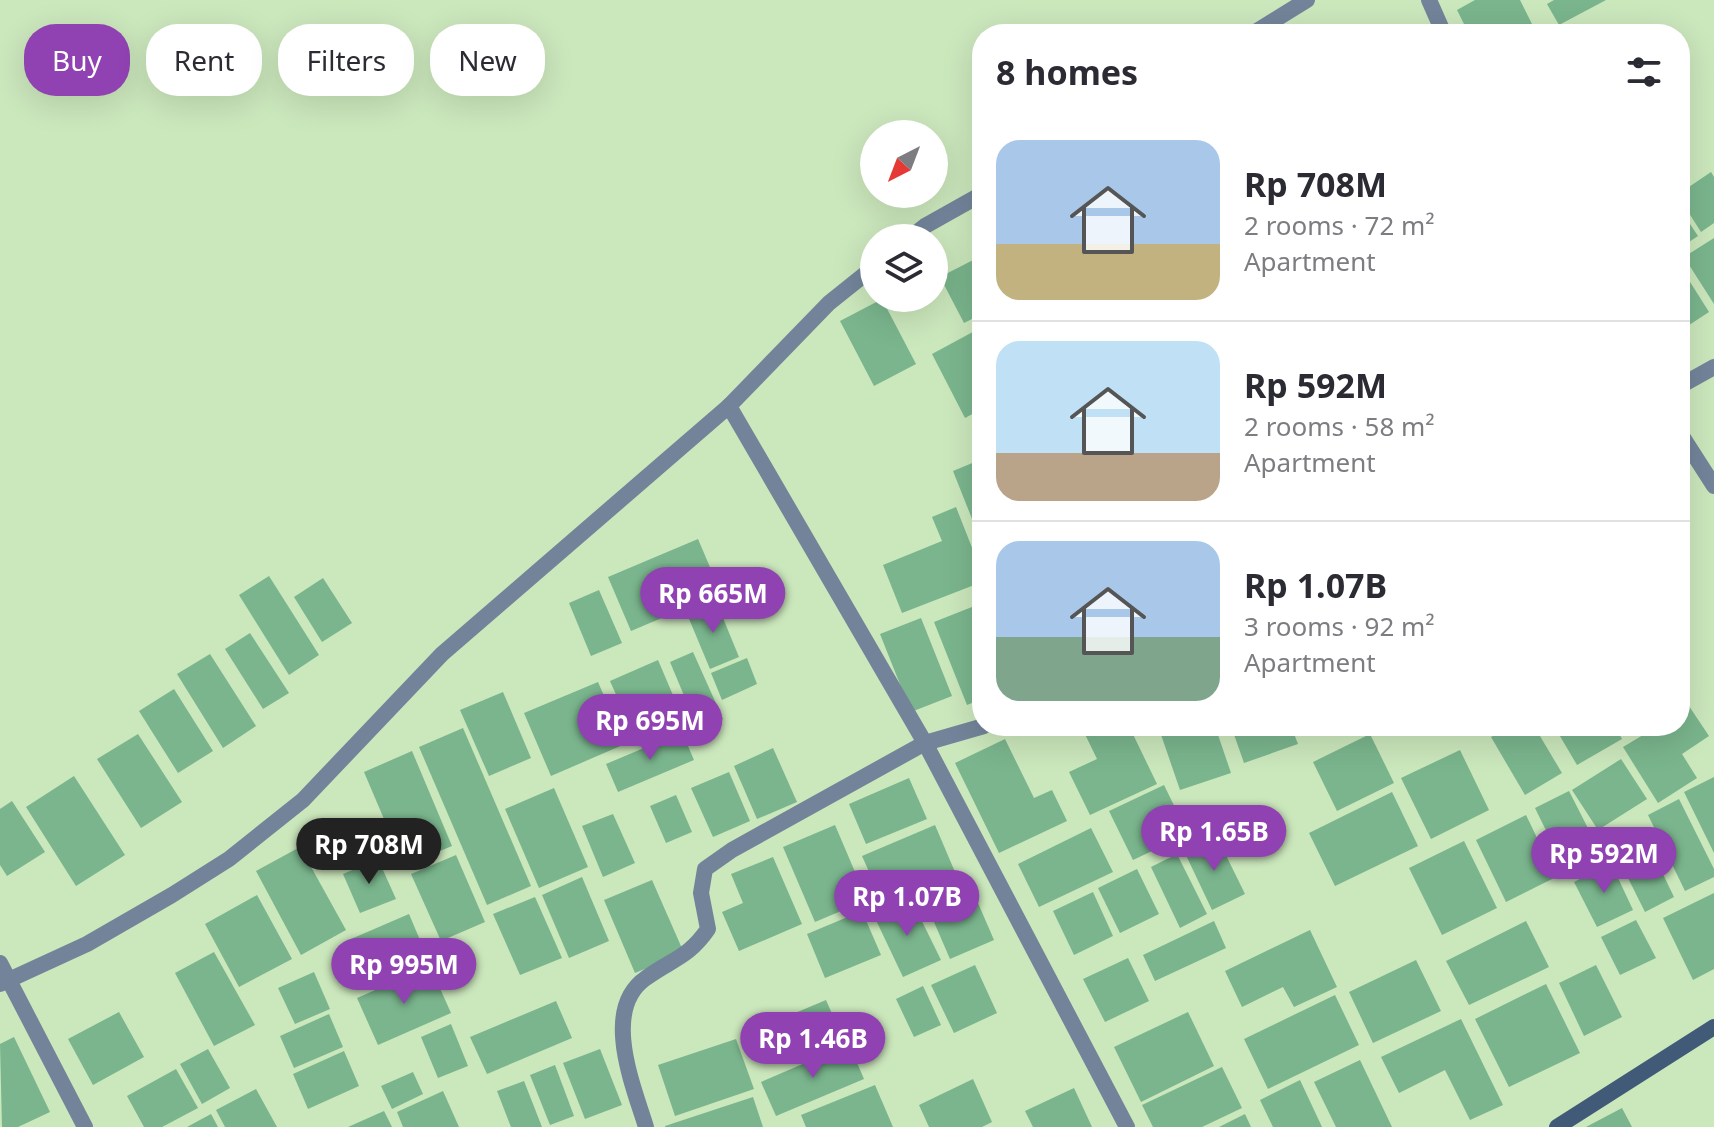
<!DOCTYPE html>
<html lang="en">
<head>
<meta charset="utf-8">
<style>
  :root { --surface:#fff; --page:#f2f2f3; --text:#2b2b33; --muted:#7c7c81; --line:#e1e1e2; --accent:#9041b2 }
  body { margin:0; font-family:"Noto Sans",sans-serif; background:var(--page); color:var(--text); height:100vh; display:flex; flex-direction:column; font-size:30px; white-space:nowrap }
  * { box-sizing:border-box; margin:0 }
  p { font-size:26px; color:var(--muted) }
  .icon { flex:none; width:44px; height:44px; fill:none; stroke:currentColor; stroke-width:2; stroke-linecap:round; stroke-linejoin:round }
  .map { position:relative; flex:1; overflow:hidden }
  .details { position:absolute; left:972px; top:24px; width:718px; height:712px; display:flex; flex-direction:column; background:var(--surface); border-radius:32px; box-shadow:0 8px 32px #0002 }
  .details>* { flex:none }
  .guide { position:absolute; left:24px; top:24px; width:760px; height:72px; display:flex; gap:16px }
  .needle { width:52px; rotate:222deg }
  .controls { position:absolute; left:860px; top:120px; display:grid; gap:16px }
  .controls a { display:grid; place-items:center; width:88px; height:88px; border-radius:50%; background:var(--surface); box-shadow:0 8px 32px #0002; font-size:40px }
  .price { position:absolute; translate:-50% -68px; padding:0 18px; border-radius:28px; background:var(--accent); color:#fff; font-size:26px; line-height:52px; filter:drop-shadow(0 2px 4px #0008) }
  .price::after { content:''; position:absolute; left:50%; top:48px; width:24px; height:18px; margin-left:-12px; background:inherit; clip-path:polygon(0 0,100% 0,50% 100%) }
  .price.selected { background:#222; color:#fff }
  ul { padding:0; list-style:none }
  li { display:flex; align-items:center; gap:24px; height:200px; padding:0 24px }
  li+li { border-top:2px solid var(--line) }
  li span { display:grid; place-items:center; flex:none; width:224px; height:160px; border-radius:24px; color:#555 }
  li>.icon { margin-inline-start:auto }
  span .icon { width:96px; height:96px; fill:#fffc; stroke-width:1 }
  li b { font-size:34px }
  h2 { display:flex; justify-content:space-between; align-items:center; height:96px; padding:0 24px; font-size:34px }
  .tag { padding:0 28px; border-radius:32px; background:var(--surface); box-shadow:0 8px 32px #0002; font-size:28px; line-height:72px }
  .tag.selected { background:var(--accent); color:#fff }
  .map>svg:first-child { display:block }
</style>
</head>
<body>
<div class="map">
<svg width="1714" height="1127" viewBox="0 0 1714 1127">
  <rect width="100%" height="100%" fill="#cbe7bc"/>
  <g fill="#7ab58d">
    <path d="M1475 0H1520L1537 34H1469L1457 10Z"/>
    <path d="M1554 0H1606L1559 25 1547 4Z"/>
    <path d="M1711 172 1714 177V223L1701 232 1680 199V193Z"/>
    <path d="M1680 209 1698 236 1680 248Z"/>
    <path d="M1714 238V304L1684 257Z"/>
    <path d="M977 258 982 267V314L964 323 940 277Z"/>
    <path d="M1680 266 1709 312 1680 331Z"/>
    <path d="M882 299 916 364 874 386 840 321Z"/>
    <path d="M982 327V409L965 418 932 354Z"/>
    <path d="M982 459V544L953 471Z"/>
    <path d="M956 507 982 573V582L902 613 883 565 942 541 932 517Z"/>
    <path d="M698 539 721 593 631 631 608 577Z"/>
    <path d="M269 576 319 655 289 675 239 595Z"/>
    <path d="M323 578 352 623 322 642 294 597Z"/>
    <path d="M599 590 622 643 591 656 569 603Z"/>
    <path d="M716 601 739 657 710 669 687 614Z"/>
    <path d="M982 603V699L967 705 934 622Z"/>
    <path d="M921 618 952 696 911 712 880 634Z"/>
    <path d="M250 633 289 693 263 709 225 649Z"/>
    <path d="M693 652 723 719 698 729 670 662Z"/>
    <path d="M210 654 256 726 223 748 177 674Z"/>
    <path d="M747 658 757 684 722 700 711 673Z"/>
    <path d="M658 660 684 721 637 742 610 681Z"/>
    <path d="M598 682 625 744 551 776 524 713Z"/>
    <path d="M174 689 213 751 178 773 139 711Z"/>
    <path d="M503 692 531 758 489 776 460 710Z"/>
    <path d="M1689 706 1709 736 1682 754 1697 778 1658 803 1623 747 1658 726H1680V712Z"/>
    <path d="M1081 726H1129L1157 784 1090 815 1069 772 1097 759Z"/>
    <path d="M1158 726H1215L1231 773 1180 790Z"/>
    <path d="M1231 726H1291L1298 744 1244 763Z"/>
    <path d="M1510 726H1534L1562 773 1525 795 1491 737Z"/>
    <path d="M1554 726H1615L1622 739 1577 765Z"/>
    <path d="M463 728 531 886 487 905 419 747Z"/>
    <path d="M682 732 694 760 618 792 606 764Z"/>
    <path d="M138 734 182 802 141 828 97 759Z"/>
    <path d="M1370 734 1394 783 1337 811 1313 762Z"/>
    <path d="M1005 739 1034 798 1052 790 1067 821 999 853 955 763Z"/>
    <path d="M773 748 797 802 757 819 734 766Z"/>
    <path d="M1460 750 1489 810 1431 839 1401 778Z"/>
    <path d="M412 751 452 846 404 866 364 772Z"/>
    <path d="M1621 759 1647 799 1598 830 1572 790Z"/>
    <path d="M729 772 750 821 713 837 691 788Z"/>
    <path d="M74 776 125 855 76 886 26 807Z"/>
    <path d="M1714 777V853L1684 792Z"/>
    <path d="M909 778 927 819 866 844 849 804Z"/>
    <path d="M1164 785 1188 834 1133 860 1109 811Z"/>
    <path d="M554 788 588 867 539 888 505 809Z"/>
    <path d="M1569 791 1595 842 1560 859 1535 808Z"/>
    <path d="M1392 792 1418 846 1335 886 1309 833Z"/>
    <path d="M676 795 692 832 666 843 650 806Z"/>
    <path d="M1679 799 1714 869V877L1685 891 1648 815Z"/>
    <path d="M12 801 45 852 7 876 0 865V809Z"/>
    <path d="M613 814 635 863 603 877 582 826Z"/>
    <path d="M1526 815 1556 877 1506 902 1476 840Z"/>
    <path d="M835 825 867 900 815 922 783 847Z"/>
    <path d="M935 825 955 872 883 903 862 856Z"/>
    <path d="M1091 828 1113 872 1039 907 1018 864Z"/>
    <path d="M1216 835 1245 894 1212 910 1184 851Z"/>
    <path d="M1646 839 1674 897 1645 912 1616 854Z"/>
    <path d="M1464 841 1497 908 1442 935 1409 868Z"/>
    <path d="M300 847 346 930 301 955 256 871Z"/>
    <path d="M1177 854 1207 914 1180 928 1151 867Z"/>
    <path d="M456 855 485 922 441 941 411 874Z"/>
    <path d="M773 857 802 924 739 951 722 912 743 903 731 874Z"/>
    <path d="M378 859 396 899 360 913 343 874Z"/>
    <path d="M1611 863 1633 910 1597 927 1574 882Z"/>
    <path d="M1137 869 1159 914 1120 933 1098 888Z"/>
    <path d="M965 873 994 940 950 959 921 892Z"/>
    <path d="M582 877 609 941 569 958 542 895Z"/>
    <path d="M652 880 684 953 635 973 604 900Z"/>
    <path d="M1093 892 1113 936 1074 955 1053 911Z"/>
    <path d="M1714 893V969L1693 980 1663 918Z"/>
    <path d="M257 895 292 959 239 987 205 924Z"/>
    <path d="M535 897 562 958 520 975 493 914Z"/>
    <path d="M911 899 941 960 903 977 874 916Z"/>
    <path d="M862 911 881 955 825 978 807 934Z"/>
    <path d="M409 914 428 959 371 984 351 939Z"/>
    <path d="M1636 920 1656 958 1620 975 1601 937Z"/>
    <path d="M1214 921 1226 948 1155 981 1143 955Z"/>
    <path d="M1526 921 1549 967 1469 1005 1446 961Z"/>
    <path d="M1310 930 1337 987 1294 1007 1283 987 1242 1007 1225 971Z"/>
    <path d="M214 952 255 1025 214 1046 175 973Z"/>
    <path d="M1128 958 1149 1001 1105 1022 1083 979Z"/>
    <path d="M1416 960 1441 1011 1373 1043 1349 992Z"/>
    <path d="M975 965 997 1013 954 1033 931 985Z"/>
    <path d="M1596 965 1622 1017 1584 1036 1559 983Z"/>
    <path d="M430 966 451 1013 378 1045 357 998Z"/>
    <path d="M314 972 330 1009 295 1024 278 988Z"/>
    <path d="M1546 984 1580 1053 1509 1087 1475 1019Z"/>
    <path d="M923 986 941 1025 914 1037 896 999Z"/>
    <path d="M1335 995 1359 1045 1268 1089 1244 1039Z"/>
    <path d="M826 1000 843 1039 805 1055 788 1016Z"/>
    <path d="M556 1001 572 1038 487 1074 470 1037Z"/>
    <path d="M119 1012 144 1057 93 1085 68 1039Z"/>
    <path d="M1188 1012 1214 1066 1141 1102 1114 1047Z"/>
    <path d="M329 1014 343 1047 294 1068 280 1036Z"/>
    <path d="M1461 1019 1503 1105 1470 1120 1445 1070 1399 1093 1381 1057Z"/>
    <path d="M451 1024 468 1066 438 1078 421 1037Z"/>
    <path d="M14 1037 50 1112 18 1127H2L0 1044Z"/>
    <path d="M736 1039 754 1089 675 1116 658 1065Z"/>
    <path d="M849 1044 864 1079 776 1116 761 1082Z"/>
    <path d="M208 1049 230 1088 202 1104 180 1064Z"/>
    <path d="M600 1049 622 1105 585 1119 563 1063Z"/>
    <path d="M344 1051 359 1086 308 1109 293 1074Z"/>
    <path d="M1360 1060 1392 1127H1336L1314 1082Z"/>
    <path d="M555 1065 574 1116 550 1125 530 1075Z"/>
    <path d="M1222 1067 1242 1108 1202 1127H1153L1142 1105Z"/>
    <path d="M176 1069 198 1108 162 1127H144L127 1096Z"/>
    <path d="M413 1072 423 1094 392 1109 381 1086Z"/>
    <path d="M973 1079 992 1122 982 1127H929L919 1105Z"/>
    <path d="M1300 1080 1322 1127H1273L1260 1100Z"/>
    <path d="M524 1081 542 1127H511L497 1091Z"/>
    <path d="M875 1085 893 1127H806L801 1115Z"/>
    <path d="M1074 1088 1092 1127H1033L1025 1111Z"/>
    <path d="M256 1089 277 1127H225L216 1110Z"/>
    <path d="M443 1091 459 1127H403L397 1112Z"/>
    <path d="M753 1097 763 1127H665V1126Z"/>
    <path d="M1622 1108 1632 1127H1586Z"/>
    <path d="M384 1111 392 1127H348Z"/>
    <path d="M211 1114 218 1127H187Z"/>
    <path d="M1245 1114 1251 1127H1219Z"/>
  </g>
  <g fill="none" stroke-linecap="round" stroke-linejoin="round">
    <g stroke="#73849a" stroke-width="16">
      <path d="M1429 0 1444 34"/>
      <path d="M1252 34 1307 0"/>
      <path d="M910 238 925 226 982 194"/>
      <path d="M1680 386 1714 367"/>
      <path d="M729 406 925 743 1127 1127"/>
      <path d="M1680 433 1714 486"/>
      <path d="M0 963 85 1127"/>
      <path d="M0 984 87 944 172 895 229 859 303 800 442 654 729 406 829 303 874 267"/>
      <path d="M646 1127C633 1085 601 1009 646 978 672 959 688 958 708 929L701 893 705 869 732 850 925 743 984 726"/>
    </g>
    <path stroke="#415a78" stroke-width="16" d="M1557 1127 1714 1027"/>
  </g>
</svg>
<div class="controls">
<a><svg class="needle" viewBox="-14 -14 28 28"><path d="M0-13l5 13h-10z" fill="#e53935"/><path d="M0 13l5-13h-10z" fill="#7c7c81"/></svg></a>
<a><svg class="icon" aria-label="layers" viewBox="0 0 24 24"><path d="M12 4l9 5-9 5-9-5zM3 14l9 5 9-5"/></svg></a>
</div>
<b class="price" style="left:713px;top:635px">Rp 665M</b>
<b class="price" style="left:650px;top:762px">Rp 695M</b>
<b class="price" style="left:1214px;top:873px">Rp 1.65B</b>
<b class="price selected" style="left:369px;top:886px">Rp 708M</b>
<b class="price" style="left:1604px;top:895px">Rp 592M</b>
<b class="price" style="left:907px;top:938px">Rp 1.07B</b>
<b class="price" style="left:404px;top:1006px">Rp 995M</b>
<b class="price" style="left:813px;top:1080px">Rp 1.46B</b>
<div class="guide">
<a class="tag selected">Buy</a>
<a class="tag">Rent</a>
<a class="tag">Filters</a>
<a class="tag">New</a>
</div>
<section class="details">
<h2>8 homes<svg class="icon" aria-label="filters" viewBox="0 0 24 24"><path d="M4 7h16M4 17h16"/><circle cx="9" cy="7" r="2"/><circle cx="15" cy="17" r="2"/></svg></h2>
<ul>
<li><span style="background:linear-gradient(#a9c7e8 65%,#c2b280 0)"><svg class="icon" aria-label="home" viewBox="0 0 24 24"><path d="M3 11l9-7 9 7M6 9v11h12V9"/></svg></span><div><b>Rp 708M</b><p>2 rooms · 72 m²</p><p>Apartment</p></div></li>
<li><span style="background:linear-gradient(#bfe0f5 70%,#b9a48a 0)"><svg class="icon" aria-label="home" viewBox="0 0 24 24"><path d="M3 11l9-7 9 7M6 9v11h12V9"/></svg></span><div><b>Rp 592M</b><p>2 rooms · 58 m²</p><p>Apartment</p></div></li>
<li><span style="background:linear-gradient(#a9c7e8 60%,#7fa58c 0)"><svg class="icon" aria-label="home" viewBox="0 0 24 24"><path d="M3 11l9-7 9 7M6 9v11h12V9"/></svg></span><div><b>Rp 1.07B</b><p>3 rooms · 92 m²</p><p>Apartment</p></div></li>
</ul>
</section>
</div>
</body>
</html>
